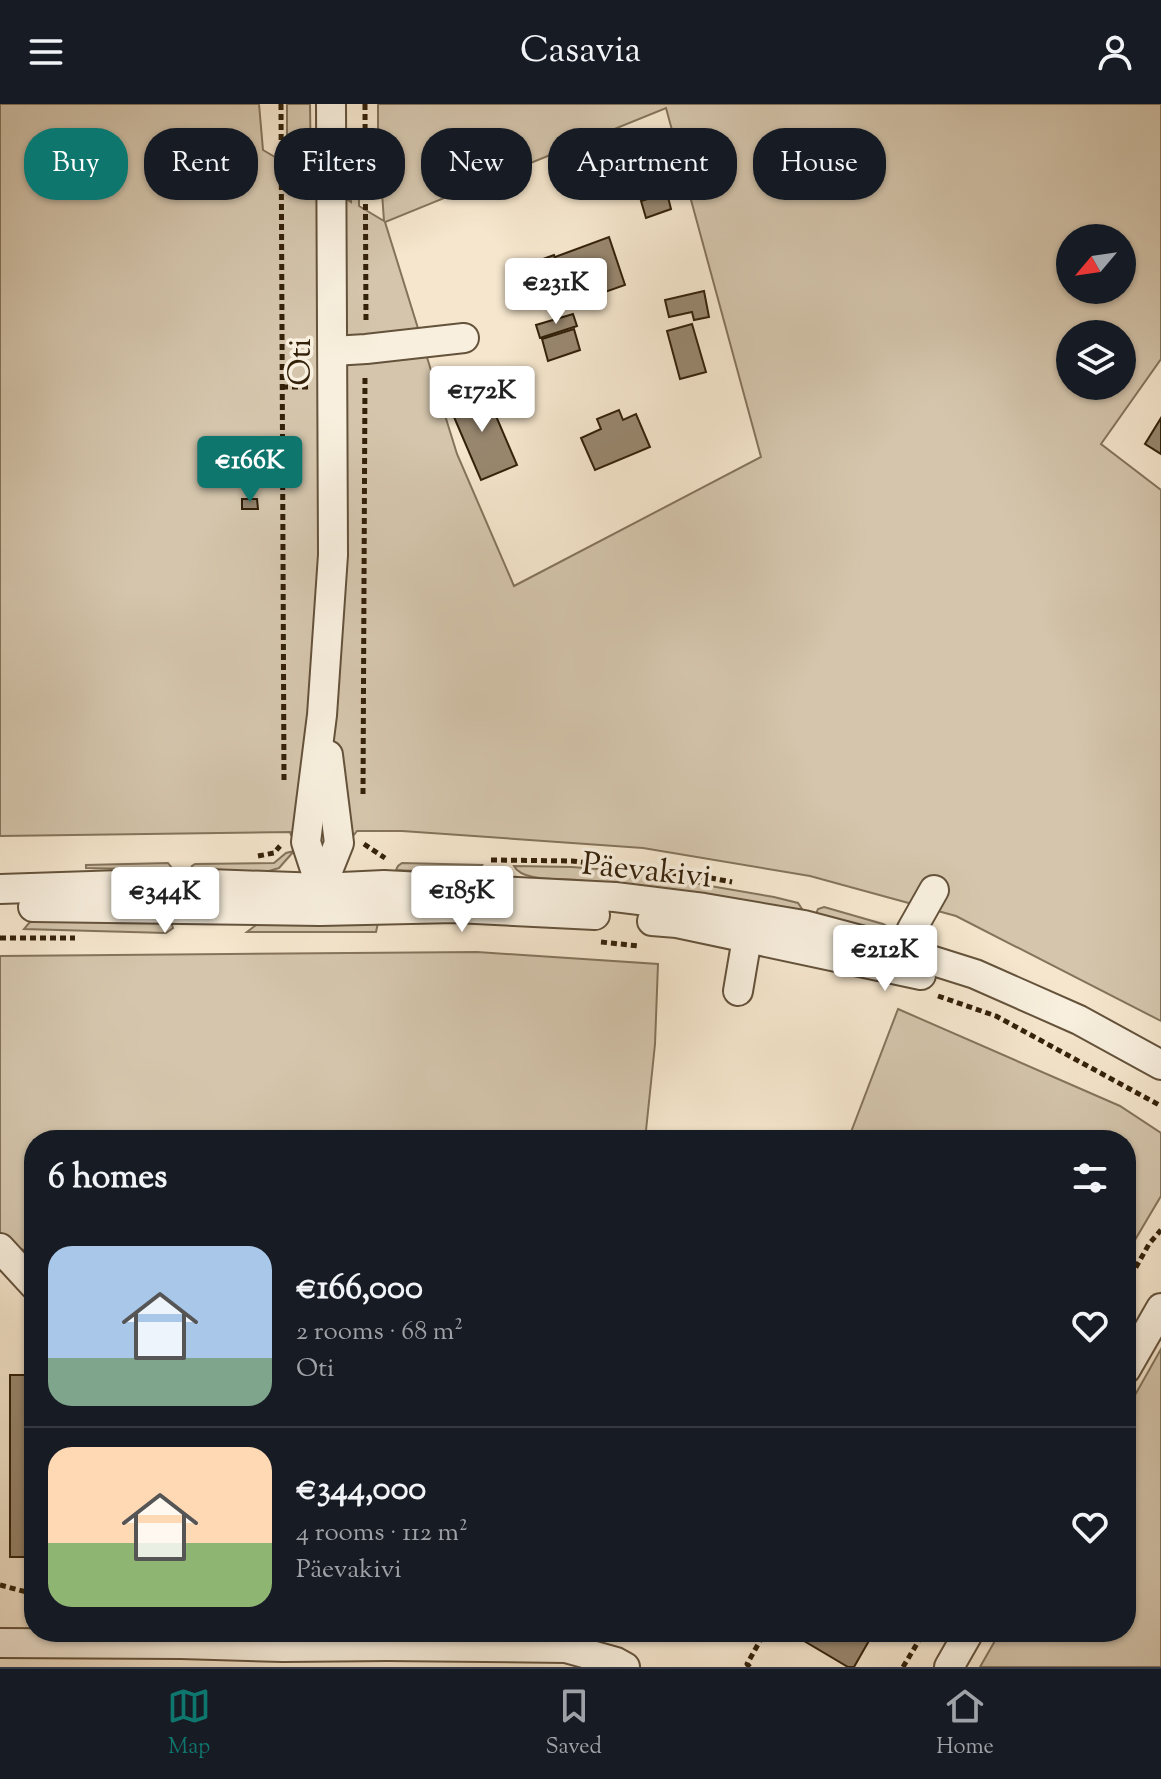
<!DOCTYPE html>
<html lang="en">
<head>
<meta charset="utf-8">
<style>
  :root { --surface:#171b24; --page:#242831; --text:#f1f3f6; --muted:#9ea1a6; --line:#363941; --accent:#0f766e }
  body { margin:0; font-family:"Sorts Mill Goudy",serif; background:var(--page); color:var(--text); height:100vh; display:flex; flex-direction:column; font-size:30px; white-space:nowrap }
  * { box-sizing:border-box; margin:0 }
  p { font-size:26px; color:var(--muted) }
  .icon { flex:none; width:44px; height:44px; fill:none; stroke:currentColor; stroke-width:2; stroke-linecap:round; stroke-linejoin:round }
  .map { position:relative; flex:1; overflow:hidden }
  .details { position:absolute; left:24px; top:1026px; width:1112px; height:512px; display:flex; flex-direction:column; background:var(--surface); border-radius:32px; box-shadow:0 2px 6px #0004 }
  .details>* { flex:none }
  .banner { position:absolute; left:24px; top:24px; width:1114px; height:72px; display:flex; gap:16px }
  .needle { width:52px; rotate:241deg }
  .controls { position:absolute; left:1056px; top:120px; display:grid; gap:16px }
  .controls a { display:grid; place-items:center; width:80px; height:80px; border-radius:50%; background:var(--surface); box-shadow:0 2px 6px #0004; font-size:40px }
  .price { position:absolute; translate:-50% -68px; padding:0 18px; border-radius:8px; background:#fff; color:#222; font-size:26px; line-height:52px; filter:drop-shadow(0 2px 4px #0008) }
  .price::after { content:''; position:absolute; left:50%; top:48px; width:24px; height:18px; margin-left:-12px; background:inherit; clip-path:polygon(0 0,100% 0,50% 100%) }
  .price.on { background:var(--accent); color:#fff }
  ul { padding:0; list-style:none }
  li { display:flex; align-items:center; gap:24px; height:200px; padding:0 24px }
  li+li { border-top:2px solid var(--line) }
  li span { display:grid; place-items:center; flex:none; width:224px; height:160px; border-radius:24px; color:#555 }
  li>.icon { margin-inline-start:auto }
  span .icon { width:96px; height:96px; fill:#fffc; stroke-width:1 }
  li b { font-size:34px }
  h2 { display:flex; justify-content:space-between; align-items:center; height:96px; padding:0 24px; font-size:34px }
  .chip { padding:0 28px; border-radius:32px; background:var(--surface); box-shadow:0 2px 6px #0004; font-size:28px; line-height:72px }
  .chip.on { background:var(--accent); color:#fff }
  header { display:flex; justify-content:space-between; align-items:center; height:104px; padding:0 24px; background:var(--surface); font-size:36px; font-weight:600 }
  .tab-bar { display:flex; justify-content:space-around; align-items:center; height:112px; border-top:2px solid var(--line); background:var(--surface); font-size:22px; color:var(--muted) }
  .tab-bar a { display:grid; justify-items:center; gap:4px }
  .tab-bar .on { color:var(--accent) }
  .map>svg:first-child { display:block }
</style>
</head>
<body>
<header><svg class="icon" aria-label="menu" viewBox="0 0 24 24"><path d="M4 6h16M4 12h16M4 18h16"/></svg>Casavia<svg class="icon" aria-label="person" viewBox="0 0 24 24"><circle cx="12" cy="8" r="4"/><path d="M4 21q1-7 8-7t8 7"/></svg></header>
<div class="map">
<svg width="1161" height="1563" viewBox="0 0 1161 1563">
  <rect width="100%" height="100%" fill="#f5e6cd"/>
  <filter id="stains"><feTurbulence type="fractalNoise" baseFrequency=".0025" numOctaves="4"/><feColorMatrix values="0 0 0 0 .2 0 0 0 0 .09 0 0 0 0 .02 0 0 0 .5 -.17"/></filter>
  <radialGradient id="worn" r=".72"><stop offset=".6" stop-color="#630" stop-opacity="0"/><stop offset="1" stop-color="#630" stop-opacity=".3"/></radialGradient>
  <g fill="#d4c5ac" stroke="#84735b" stroke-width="2" fill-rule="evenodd">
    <path d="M0 0H259L263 46 287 60V0H310L311 74 351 98V36L359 32V102L384 117 378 33V0H1161V255L1101 340 1161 386V917L956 812 810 772 643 744 402 727H357L353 732 352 728H296L295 731H291L290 728 0 732ZM666 4 761 353 514 482 457 350 385 118ZM1070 134H1122V186H1070ZM1070 230H1122V282H1070Z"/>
    <path d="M294 747 279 764 269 767H190L192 762 195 760 274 759 286 749Z"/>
    <path d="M168 759 172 764V766L86 764V761Z"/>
    <path d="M402 759 482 761 478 766 469 770 396 766 398 762Z"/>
    <path d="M514 762 572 763 623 767 774 793 798 799 802 805 794 806C722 795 650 784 577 776 560 774 522 778 514 762Z"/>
    <path d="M824 803 883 820 896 827 887 829 816 810 818 805Z"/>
    <path d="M36 815 171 818 173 824 166 829 24 825 29 819Z"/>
    <path d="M260 818 378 819 376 828H247Z"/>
    <path d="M477 848 658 860 655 940 645 1036H34V1146L0 1145V852Z"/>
    <path d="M898 905 1120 1002 1161 1029V1092L1126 1151V1036H848Z"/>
    <path d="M1161 1245V1563H980L1000 1528H1126V1307Z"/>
  </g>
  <g fill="#98876f" stroke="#34210a" stroke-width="2">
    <path d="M667 89 671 105 646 114 641 97Z"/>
    <path d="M609 133 625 181 571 200 555 153Z"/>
    <path d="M554 151 563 178 524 192 515 165Z"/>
    <path d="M704 187 709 213 694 216 692 208 669 213 665 196Z"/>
    <path d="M573 210 577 222 540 234 536 221Z"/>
    <path d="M692 220 706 268 680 275 667 227Z"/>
    <path d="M574 225 580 246 548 257 542 235Z"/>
    <path d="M484 284 517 361 481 376 448 299Z"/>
    <path d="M619 306 623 316 636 310 650 343 595 366 581 334 601 325 597 315Z"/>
    <path d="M1161 314V350L1145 340Z"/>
    <path d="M242 395H257L258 405H242Z"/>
    <rect x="10" y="1271" width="24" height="182"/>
    <path d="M789 1528H874L854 1563H848Z"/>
  </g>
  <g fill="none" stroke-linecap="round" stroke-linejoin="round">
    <defs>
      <g id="minor">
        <path d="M333 247 366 245 464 234"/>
        <path d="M321 784 339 739 328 651"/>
        <path d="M0 785 182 779 321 784 384 781 615 793 704 804 804 821 902 847 975 870 1079 916 1161 961"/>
        <path d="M320 800 321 784 306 738 322 611 333 451 331 0"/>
        <path d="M33 803 320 807 456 804 595 811"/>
        <path d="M652 817 677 819 921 871"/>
        <path d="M895 864 912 825 934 786"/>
        <path d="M738 887 747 834"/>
        <path d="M0 1144 34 1181"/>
        <path d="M1126 1265 1161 1204"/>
        <path d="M0 1539 181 1540 283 1543 387 1542 566 1544 616 1558 625 1563"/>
        <path d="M949 1563 969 1528"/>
      </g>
    </defs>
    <use href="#minor" stroke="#64523b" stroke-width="32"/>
    <g stroke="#34210a" stroke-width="5" stroke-dasharray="6 4" stroke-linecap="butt">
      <path d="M281 0 284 676"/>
      <path d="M365 0 366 218"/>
      <path d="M282 283H308"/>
      <path d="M363 690 365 272"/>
      <path d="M364 740 385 754"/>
      <path d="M258 752 274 749 280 742"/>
      <path d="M491 756 572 757 711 774 732 778"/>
      <path d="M0 834H75"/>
      <path d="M601 838 639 842"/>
      <path d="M938 892 996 912 1161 1002"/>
      <path d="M1126 1181 1149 1140 1161 1126"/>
      <path d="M0 1481 34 1490"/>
      <path d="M750 1563 747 1560 765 1528"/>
      <path d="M903 1563 924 1528"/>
    </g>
    <use href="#minor" stroke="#f8efde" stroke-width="28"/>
  </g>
  <g text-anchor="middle" stroke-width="7" stroke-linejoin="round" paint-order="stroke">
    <g font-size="32" fill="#34210a" stroke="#f8efde">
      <text transform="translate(299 258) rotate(-90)" y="11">Oti</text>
      <text transform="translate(647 765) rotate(6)" y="11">Päevakivi</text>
    </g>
  </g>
  <rect width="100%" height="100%" filter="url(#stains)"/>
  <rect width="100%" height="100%" fill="url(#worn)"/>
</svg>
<div class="controls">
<a><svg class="needle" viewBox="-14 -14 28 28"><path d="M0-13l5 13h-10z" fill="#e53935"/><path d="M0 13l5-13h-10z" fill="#9ea1a6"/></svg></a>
<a><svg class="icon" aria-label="layers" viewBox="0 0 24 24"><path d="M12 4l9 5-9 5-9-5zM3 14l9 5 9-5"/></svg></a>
</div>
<b class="price" style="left:556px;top:222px">€231K</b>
<b class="price" style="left:482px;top:330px">€172K</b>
<b class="price on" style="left:250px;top:400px">€166K</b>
<b class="price" style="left:462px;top:830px">€185K</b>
<b class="price" style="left:165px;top:831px">€344K</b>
<b class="price" style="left:885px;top:889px">€212K</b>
<div class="banner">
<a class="chip on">Buy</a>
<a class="chip">Rent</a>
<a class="chip">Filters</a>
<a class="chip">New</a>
<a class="chip">Apartment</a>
<a class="chip">House</a>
</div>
<section class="details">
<h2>6 homes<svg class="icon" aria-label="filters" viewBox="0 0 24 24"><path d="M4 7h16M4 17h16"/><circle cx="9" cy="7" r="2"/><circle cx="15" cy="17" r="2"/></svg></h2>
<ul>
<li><span style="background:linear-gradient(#a9c7e8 70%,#7fa58c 0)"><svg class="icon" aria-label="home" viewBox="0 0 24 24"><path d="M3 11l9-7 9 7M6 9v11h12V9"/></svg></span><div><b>€166,000</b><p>2 rooms · 68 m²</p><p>Oti</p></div><svg class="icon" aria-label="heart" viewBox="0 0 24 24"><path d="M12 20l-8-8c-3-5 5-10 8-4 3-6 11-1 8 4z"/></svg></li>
<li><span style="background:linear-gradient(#ffd9b3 60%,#8fb573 0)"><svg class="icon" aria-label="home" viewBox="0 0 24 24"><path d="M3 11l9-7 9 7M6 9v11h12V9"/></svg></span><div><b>€344,000</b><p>4 rooms · 112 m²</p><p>Päevakivi</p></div><svg class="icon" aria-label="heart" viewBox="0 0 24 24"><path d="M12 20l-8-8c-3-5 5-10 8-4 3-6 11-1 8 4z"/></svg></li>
</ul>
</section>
</div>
<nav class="tab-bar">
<a class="on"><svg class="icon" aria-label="map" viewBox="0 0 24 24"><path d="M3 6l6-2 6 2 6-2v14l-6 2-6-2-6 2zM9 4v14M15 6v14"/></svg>Map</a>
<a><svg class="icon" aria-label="saved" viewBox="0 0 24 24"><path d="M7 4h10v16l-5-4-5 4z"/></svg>Saved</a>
<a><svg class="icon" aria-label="home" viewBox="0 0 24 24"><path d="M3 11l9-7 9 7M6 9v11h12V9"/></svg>Home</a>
</nav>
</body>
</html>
